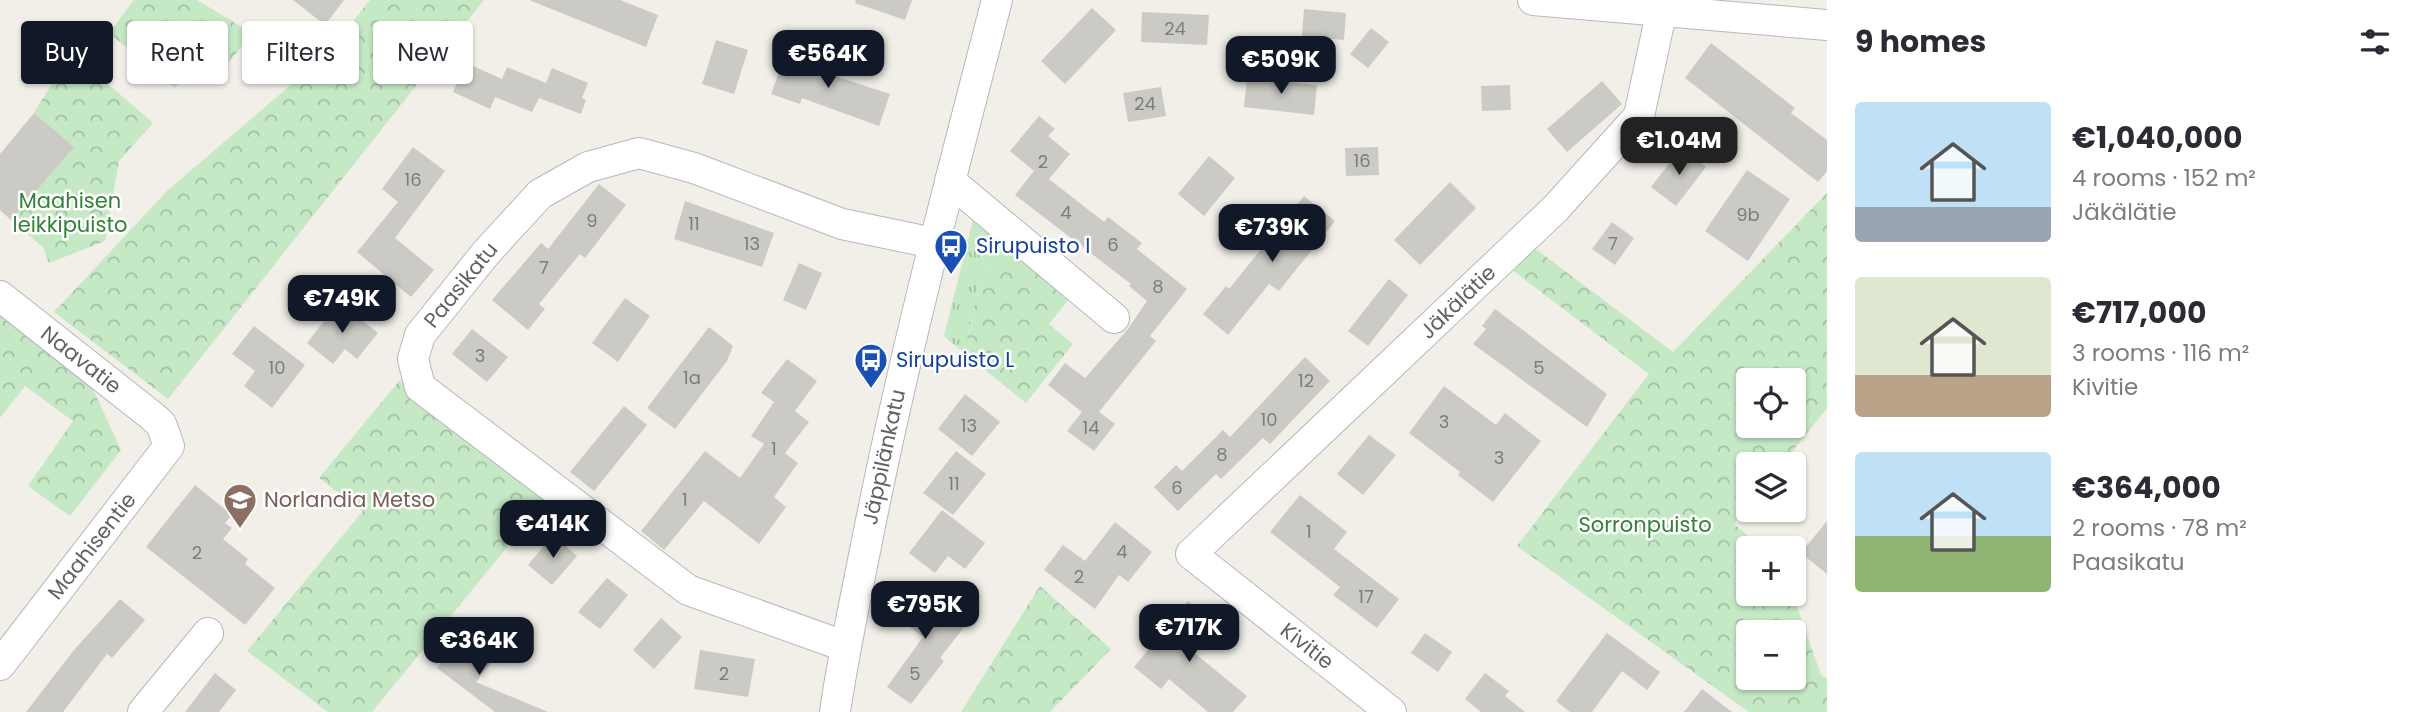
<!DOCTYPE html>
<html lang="en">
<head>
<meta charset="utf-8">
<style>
  :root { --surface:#fff; --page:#f2f2f3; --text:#2b2b33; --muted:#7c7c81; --accent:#111827 }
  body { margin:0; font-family:Poppins,sans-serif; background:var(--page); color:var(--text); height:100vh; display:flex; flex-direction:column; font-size:26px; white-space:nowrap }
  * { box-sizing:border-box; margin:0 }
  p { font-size:23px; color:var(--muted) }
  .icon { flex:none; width:38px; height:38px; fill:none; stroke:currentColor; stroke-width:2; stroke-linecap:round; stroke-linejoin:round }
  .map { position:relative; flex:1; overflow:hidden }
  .drawer { display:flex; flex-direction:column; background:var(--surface); width:595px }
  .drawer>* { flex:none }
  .guide { position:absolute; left:21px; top:21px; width:665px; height:63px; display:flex; gap:14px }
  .tools { position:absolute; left:1736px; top:368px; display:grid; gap:14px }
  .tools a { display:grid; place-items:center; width:70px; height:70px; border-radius:7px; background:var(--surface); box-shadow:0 2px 5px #0004; font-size:35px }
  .price { position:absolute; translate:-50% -60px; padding:0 16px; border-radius:14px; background:var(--accent); color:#fff; font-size:23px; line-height:46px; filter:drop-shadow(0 2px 4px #0008) }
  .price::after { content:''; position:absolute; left:50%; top:42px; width:21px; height:16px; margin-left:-10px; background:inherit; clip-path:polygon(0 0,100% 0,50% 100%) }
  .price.current { background:#222; color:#fff }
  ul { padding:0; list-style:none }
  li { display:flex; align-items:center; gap:21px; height:175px; padding:0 28px }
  li span { display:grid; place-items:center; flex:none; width:196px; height:140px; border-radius:7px; color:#555 }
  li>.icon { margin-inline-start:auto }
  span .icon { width:84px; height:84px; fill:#fffc; stroke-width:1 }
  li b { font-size:30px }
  h2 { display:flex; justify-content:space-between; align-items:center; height:84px; padding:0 28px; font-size:30px }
  .tag { padding:0 24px; border-radius:7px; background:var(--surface); box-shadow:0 2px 5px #0004; font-size:24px; line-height:63px }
  .tag.current { background:var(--accent); color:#fff }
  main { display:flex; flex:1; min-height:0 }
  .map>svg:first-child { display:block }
</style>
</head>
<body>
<main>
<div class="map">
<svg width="1827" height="712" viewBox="0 0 1827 712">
  <defs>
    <pattern id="grass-tufts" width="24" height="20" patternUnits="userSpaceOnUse" patternTransform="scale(1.75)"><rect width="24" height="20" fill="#c5e8c5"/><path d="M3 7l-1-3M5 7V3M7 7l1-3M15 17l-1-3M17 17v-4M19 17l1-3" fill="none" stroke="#a3c0a4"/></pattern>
    <pattern id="forest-crowns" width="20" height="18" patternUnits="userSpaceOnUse" patternTransform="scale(1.75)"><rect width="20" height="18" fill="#c5e8c5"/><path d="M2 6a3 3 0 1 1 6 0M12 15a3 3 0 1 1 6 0" fill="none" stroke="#a3c0a4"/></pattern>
  </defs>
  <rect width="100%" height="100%" fill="#f1efe8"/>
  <path fill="url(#grass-tufts)" d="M975 212 1011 242 980 280 964 353 944 336Z"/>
  <g fill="url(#forest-crowns)" fill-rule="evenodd">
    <path d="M134 0H197L252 33 212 84 189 72 175 88 109 33Z"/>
    <path d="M370 0H484L168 399 54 312 168 190 327 54Z"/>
    <path d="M71 52 153 123 119 161 105 241 49 263 43 247 11 220 73 147 34 113Z"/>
    <path d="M1827 193V408L1782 464H1748V506L1734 524 1763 548H1748V593H1792L1821 675 1827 679V712H1749L1517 546 1649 374 1511 269 1533 247 1673 352ZM1748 380H1794V425H1748ZM1748 632H1794V677H1748Z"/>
    <path d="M1011 242 1074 293 1049 324 1073 344 1026 403 964 353 980 280Z"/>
    <path d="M0 314 92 387 121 450 70 516 28 486 73 421 25 386 0 418Z"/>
    <path d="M400 380 546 500 372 712H328L247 651 363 511 319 478Z"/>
    <path d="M1040 586 1111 649 1050 712H961Z"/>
  </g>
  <g fill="#cccac5">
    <path d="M293 0H344L325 25Z"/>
    <path d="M529 0H620L658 15 646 47Z"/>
    <path d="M856 0H912L905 20 855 3Z"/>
    <path d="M1092 8 1116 30 1065 84 1041 61Z"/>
    <path d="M1304 9 1346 13 1344 40 1302 36Z"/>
    <path d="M1142 12 1209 15 1207 45 1141 42Z"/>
    <path d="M1371 28 1389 42 1368 68 1350 54Z"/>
    <path d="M716 40 748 50 734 94 702 84Z"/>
    <path d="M1711 43 1795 108 1791 113 1827 140V171L1818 182 1685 78Z"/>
    <path d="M787 50 816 61 813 69 890 94 879 126 802 98 800 104 771 94Z"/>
    <path d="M466 63 502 79 507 67 546 83 552 68 588 83 582 98 586 100 581 114 539 98 532 112 495 97 490 109 453 92Z"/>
    <path d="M1247 78 1317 85 1314 115 1244 107Z"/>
    <path d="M1602 81 1622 104 1567 152 1547 129Z"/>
    <path d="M1510 85 1511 110 1482 111 1481 86Z"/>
    <path d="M1161 87 1166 116 1128 122 1123 93Z"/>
    <path d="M34 113 74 147 11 220 0 210V154Z"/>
    <path d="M1039 116 1055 129 1048 136 1070 154 1049 179 1104 222 1108 217 1142 243 1137 249 1187 289 1150 336 1156 341 1099 412 1115 424 1094 451 1067 431 1082 412 1048 385 1065 363 1085 378 1128 329 1147 301 1129 286 1131 284 1015 195 1034 171 1010 151Z"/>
    <path d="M413 147 445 171 395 238 434 270 411 297 357 252 398 202 382 189Z"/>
    <path d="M1378 147 1379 175 1346 176 1345 148Z"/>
    <path d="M1681 148 1706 167 1676 206 1651 187Z"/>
    <path d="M1209 156 1235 178 1204 216 1178 194Z"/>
    <path d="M1747 170 1790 199 1748 261 1705 231Z"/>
    <path d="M1450 182 1476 208 1420 265 1394 240Z"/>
    <path d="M599 184 626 205 585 258 580 254 539 304 545 309 528 330 492 300 541 243 548 249Z"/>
    <path d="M1304 196 1335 221 1279 291 1269 284 1228 335 1203 314 1226 286 1229 289Z"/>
    <path d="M685 201 774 233 762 267 674 239Z"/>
    <path d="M1612 222 1634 238 1615 265 1592 249Z"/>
    <path d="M799 263 822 273 806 310 783 300Z"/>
    <path d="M1389 279 1408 295 1368 346 1348 331Z"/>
    <path d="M625 298 650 316 618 362 592 343Z"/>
    <path d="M339 302 378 333 357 359 345 349 333 364 307 343Z"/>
    <path d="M1495 309 1607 394 1587 427 1473 344 1486 329 1482 326Z"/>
    <path d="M254 326 305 365 272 408 244 386 255 371 232 354Z"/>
    <path d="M709 327 733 346 727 361 675 429 647 408Z"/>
    <path d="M472 329 508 357 487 382 452 354Z"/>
    <path d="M1305 357 1330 381 1270 444 1263 438 1221 479 1216 474 1178 511 1154 487 1176 465 1182 471 1223 430 1230 437Z"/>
    <path d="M787 359 817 381 795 411 809 422 785 453 798 463 774 497 786 507 759 544 704 501 664 550 641 531 705 451 740 478 764 444 751 436 774 402 761 393Z"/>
    <path d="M1444 386 1496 425 1505 413 1541 441 1493 502 1458 475 1460 472 1409 433Z"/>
    <path d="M965 394 1000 422 972 456 938 429Z"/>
    <path d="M624 406 647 425 594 491 570 472Z"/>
    <path d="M1369 435 1396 455 1363 495 1337 474Z"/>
    <path d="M956 451 986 474 953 515 923 493Z"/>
    <path d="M195 485 232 515 225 523 232 528 223 539 248 559 245 564 275 588 245 625 146 547Z"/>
    <path d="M1300 495 1347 532 1334 549 1399 599 1377 628 1333 595 1340 587 1270 532Z"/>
    <path d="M942 510 985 543 965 569 948 556 935 573 909 553Z"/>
    <path d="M1827 521V574L1801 553Z"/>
    <path d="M1115 522 1152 552 1128 582 1119 575 1095 609 1044 570 1063 545 1085 561Z"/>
    <path d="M553 535 577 556 552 585 528 565Z"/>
    <path d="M607 578 628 595 600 629 578 612Z"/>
    <path d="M919 585 968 622 940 658 944 661 911 704 887 687 923 637 895 616Z"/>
    <path d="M120 599 145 620 112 658 107 654 63 712H26L74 650Z"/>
    <path d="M1188 601 1214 623 1192 651 1247 696 1233 712H1208L1169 679 1161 689 1134 667Z"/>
    <path d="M661 618 682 637 654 669 633 650Z"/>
    <path d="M1425 633 1452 652 1438 672 1411 653Z"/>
    <path d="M1607 633 1660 672 1647 690 1622 671 1592 712H1570L1556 701Z"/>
    <path d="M462 635 494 659 476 682 548 712H495L437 668Z"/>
    <path d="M700 650 755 659 748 697 694 689Z"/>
    <path d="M215 673 236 690 219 712H185Z"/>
    <path d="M1485 673 1509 691 1505 696 1525 712H1481L1465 699Z"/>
    <path d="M1702 689 1732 712H1684Z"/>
  </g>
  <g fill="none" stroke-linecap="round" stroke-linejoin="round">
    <defs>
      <g id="minor">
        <path d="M1533 0 1827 25"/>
        <path d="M950 181 1114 318"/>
        <path d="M0 296 152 416 161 424 169 446 0 665"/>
        <path d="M844 646 688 590 420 387 413 359 420 335 485 254 540 194 588 167 639 153 694 168 842 224 933 243"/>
        <path d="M143 712 208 633"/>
        <path d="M835 712C843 656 855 601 866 546 902 362 950 181 997 0"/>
        <path d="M1391 712 1191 554 1555 209 1639 116 1664 0"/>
      </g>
    </defs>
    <use href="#minor" stroke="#b5b8bc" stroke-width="32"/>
    <use href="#minor" stroke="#fff" stroke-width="30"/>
  </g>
  <defs>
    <symbol id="bus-pin" viewBox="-11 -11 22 30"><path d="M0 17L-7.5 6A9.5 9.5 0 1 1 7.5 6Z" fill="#1a4fb4" stroke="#fff"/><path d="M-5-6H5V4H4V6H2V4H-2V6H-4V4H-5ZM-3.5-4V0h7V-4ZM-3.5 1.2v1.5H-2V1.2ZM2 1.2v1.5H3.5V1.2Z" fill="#fff"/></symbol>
    <symbol id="school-pin" viewBox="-11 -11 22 30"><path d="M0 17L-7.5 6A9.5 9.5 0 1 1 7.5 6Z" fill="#8d6e63" stroke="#fff"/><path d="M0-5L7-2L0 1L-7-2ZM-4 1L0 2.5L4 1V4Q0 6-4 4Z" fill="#fff"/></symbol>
  </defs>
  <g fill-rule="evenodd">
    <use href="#bus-pin" x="932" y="227" width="38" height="52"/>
    <use href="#bus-pin" x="852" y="341" width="38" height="52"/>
    <use href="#school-pin" x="221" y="481" width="38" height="52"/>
  </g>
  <g text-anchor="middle" stroke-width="5" stroke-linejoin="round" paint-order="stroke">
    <g font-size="18" fill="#7a7d7f">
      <text x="1175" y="35">24</text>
      <text x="1145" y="110">24</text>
      <text x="1362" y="167">16</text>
      <text x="1043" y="168">2</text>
      <text x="413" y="186">16</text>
      <text x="1066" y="219">4</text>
      <text x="1748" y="221">9b</text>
      <text x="592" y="227">9</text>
      <text x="694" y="230">11</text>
      <text x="752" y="250">13</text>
      <text x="1613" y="250">7</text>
      <text x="1113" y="251">6</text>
      <text x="544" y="274">7</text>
      <text x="1158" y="293">8</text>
      <text x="480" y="362">3</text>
      <text x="277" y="374">10</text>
      <text x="1539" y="374">5</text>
      <text x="692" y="384">1a</text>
      <text x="1306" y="387">12</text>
      <text x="1269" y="426">10</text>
      <text x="1444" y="428">3</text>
      <text x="969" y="432">13</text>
      <text x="1091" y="434">14</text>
      <text x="774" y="455">1</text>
      <text x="1222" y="461">8</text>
      <text x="1499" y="464">3</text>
      <text x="954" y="490">11</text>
      <text x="1177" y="494">6</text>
      <text x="685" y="506">1</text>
      <text x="1309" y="538">1</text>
      <text x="1122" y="558">4</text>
      <text x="197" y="559">2</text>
      <text x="1079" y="583">2</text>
      <text x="1366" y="603">17</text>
      <text x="724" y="680">2</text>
      <text x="915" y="680">5</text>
    </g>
    <g font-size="21" fill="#348238" stroke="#fff">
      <text x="70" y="208">Maahisen<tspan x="70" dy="24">leikkipuisto</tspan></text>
      <text x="1645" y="532">Sorronpuisto</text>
    </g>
    <g font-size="21" fill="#164399" stroke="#fff" text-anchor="start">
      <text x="976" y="253">Sirupuisto I</text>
      <text x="896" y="367">Sirupuisto L</text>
    </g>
    <g font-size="21" fill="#5f6368" stroke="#fff">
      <text transform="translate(461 285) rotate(-51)" y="7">Paasikatu</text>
      <text transform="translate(1458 302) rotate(-44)" y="7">Jäkälätie</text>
      <text transform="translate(81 360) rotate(38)" y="7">Naavatie</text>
      <text transform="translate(884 457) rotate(-78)" y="7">Jäppilänkatu</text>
      <text transform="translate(92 546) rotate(-52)" y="7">Maahisentie</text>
      <text transform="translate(1307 646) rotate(38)" y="7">Kivitie</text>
    </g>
    <g font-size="21" fill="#785e54" stroke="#fff" text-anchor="start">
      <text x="264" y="507">Norlandia Metso</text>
    </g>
  </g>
</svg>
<div class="tools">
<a><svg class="icon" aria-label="locate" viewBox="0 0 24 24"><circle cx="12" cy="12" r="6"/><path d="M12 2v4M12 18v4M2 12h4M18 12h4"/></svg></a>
<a><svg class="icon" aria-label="layers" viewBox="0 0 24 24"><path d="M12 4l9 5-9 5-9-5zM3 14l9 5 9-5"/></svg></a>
<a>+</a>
<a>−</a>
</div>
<b class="price" style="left:828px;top:90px">€564K</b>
<b class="price" style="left:1281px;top:96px">€509K</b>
<b class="price current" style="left:1679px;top:177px">€1.04M</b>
<b class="price" style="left:1272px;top:264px">€739K</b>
<b class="price" style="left:342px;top:335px">€749K</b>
<b class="price" style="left:553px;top:560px">€414K</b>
<b class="price" style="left:925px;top:641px">€795K</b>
<b class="price" style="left:1189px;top:664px">€717K</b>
<b class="price" style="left:479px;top:677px">€364K</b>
<div class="guide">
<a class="tag current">Buy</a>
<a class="tag">Rent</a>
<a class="tag">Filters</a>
<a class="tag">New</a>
</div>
</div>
<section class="drawer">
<h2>9 homes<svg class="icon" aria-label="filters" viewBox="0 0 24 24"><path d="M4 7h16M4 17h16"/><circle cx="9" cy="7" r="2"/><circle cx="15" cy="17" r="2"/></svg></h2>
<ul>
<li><span style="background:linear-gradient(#bfe0f5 75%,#9aa5b1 0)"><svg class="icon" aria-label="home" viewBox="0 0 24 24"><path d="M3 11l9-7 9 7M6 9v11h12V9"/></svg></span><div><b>€1,040,000</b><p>4 rooms · 152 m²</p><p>Jäkälätie</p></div></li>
<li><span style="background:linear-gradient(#dfe7d0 70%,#b9a48a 0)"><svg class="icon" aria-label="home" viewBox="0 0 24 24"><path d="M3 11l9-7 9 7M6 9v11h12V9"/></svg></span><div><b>€717,000</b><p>3 rooms · 116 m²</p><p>Kivitie</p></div></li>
<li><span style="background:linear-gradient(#bfe0f5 60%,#8fb573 0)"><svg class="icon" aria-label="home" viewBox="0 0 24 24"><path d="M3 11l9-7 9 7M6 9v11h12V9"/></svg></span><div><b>€364,000</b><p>2 rooms · 78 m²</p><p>Paasikatu</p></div></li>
</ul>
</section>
</main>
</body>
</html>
